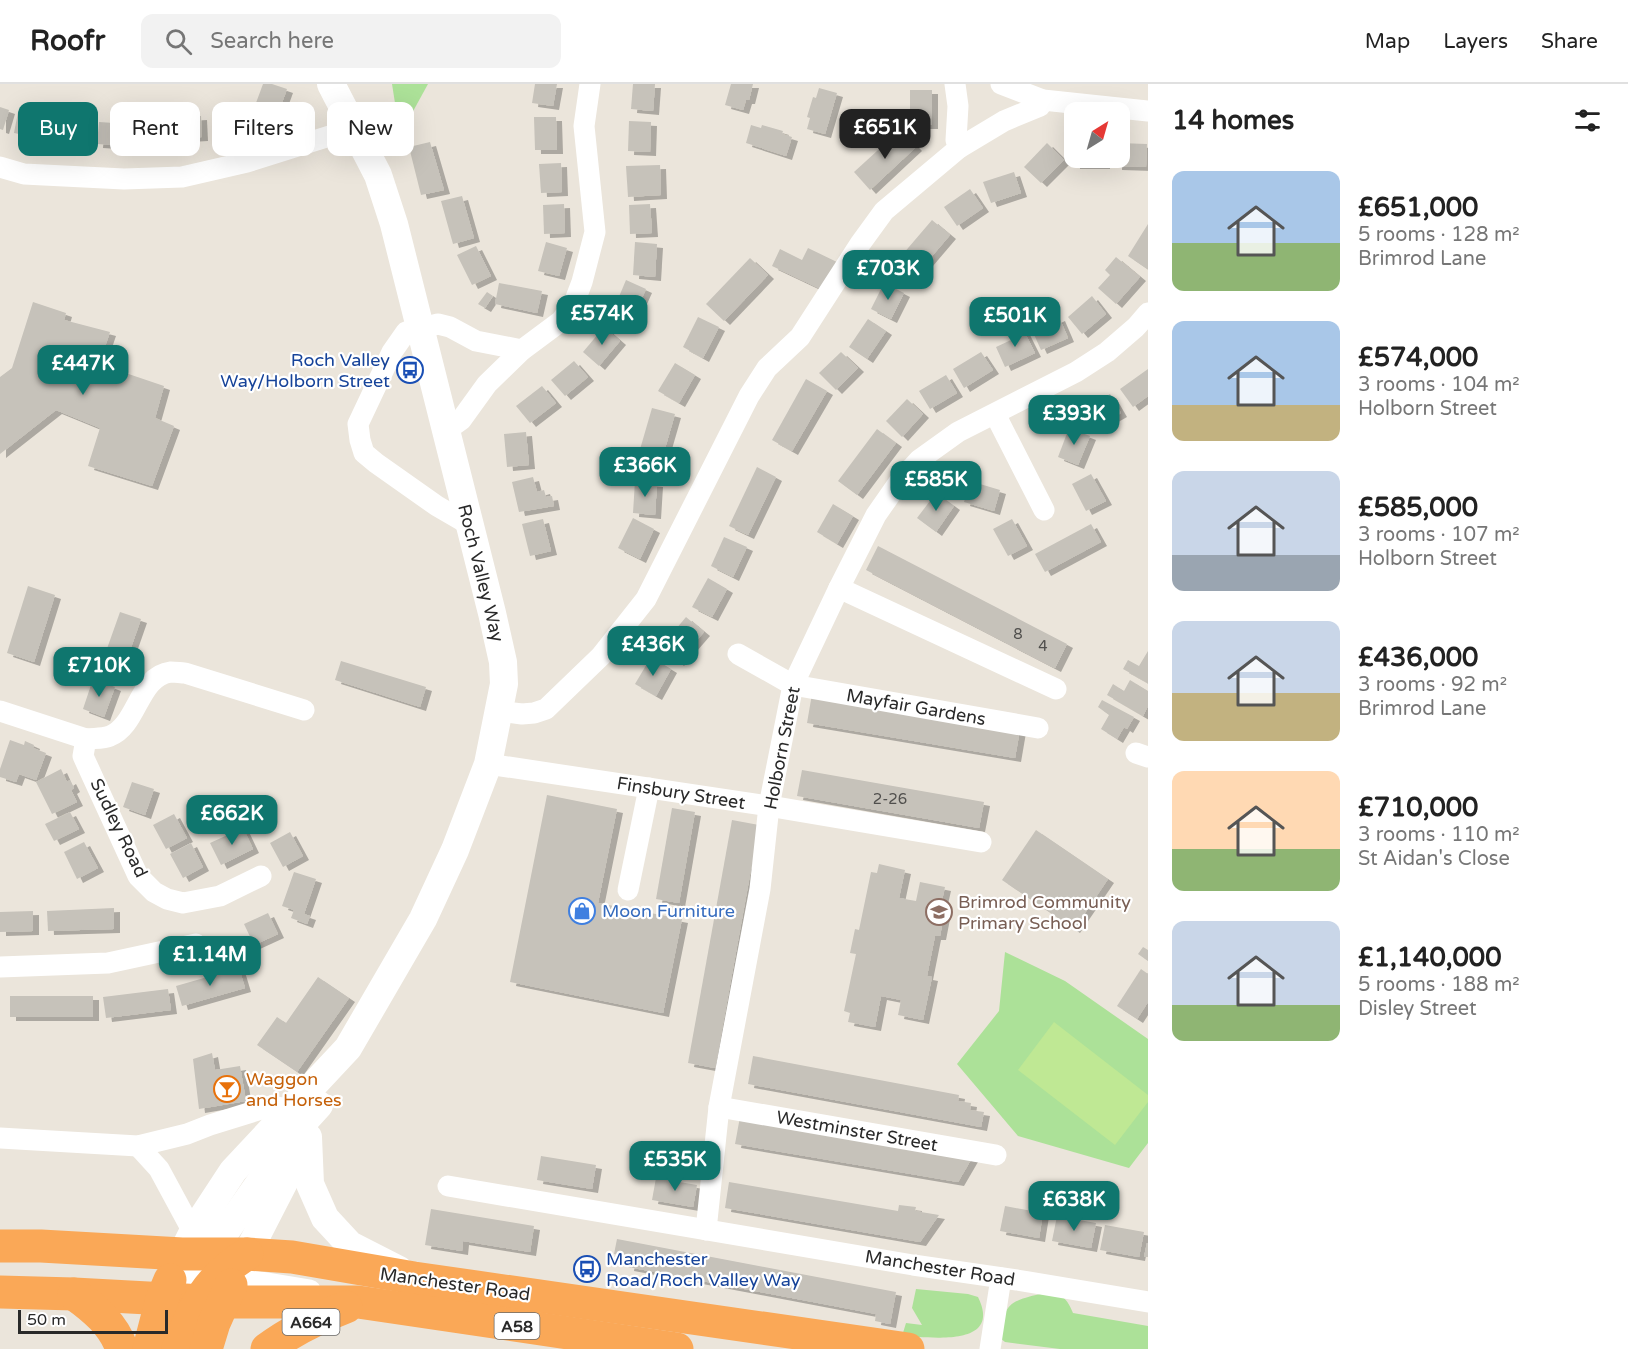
<!DOCTYPE html>
<html lang="en">
<head>
<meta charset="utf-8">
<style>
  :root { --surface:#fff; --page:#f2f2f2; --text:#222; --muted:#767676; --line:#e0e0e0; --accent:#0f766e }
  body { margin:0; font-family:"Varela Round",sans-serif; background:var(--page); color:var(--text); height:100vh; display:flex; flex-direction:column; font-size:22px; white-space:nowrap }
  * { box-sizing:border-box; margin:0 }
  p { font-size:20px; color:var(--muted) }
  .icon { flex:none; width:33px; height:33px; fill:none; stroke:currentColor; stroke-width:2; stroke-linecap:round; stroke-linejoin:round }
  .map { position:relative; flex:1; overflow:hidden }
  .details { display:flex; flex-direction:column; background:var(--surface); width:480px }
  .details>* { flex:none }
  .banner { position:absolute; left:18px; top:18px; width:570px; height:54px; display:flex; gap:12px }
  .needle { width:39px; rotate:37deg }
  .fabs { position:absolute; left:1064px; top:18px; display:grid; gap:12px }
  .fabs a { display:grid; place-items:center; width:66px; height:66px; border-radius:12px; background:var(--surface); box-shadow:0 6px 24px #0002; font-size:30px }
  .scale { position:absolute; left:18px; bottom:15px; width:150px; box-sizing:border-box; padding-left:6px; border:3px solid #292929; border-top:0; font-size:16px; line-height:21px; white-space:nowrap; color:#292929; -webkit-text-stroke:4px #fff; paint-order:stroke }
  .price { position:absolute; translate:-50% -51px; padding:0 14px; border-radius:12px; background:var(--accent); color:#fff; font-size:20px; line-height:39px; filter:drop-shadow(0 2px 3px #0008) }
  .price::after { content:''; position:absolute; left:50%; top:36px; width:18px; height:14px; margin-left:-9px; background:inherit; clip-path:polygon(0 0,100% 0,50% 100%) }
  .price.on { background:#222; color:#fff }
  ul { padding:0; list-style:none }
  li { display:flex; align-items:center; gap:18px; height:150px; padding:0 24px }
  li span { display:grid; place-items:center; flex:none; width:168px; height:120px; border-radius:12px; color:#555 }
  li>.icon { margin-inline-start:auto }
  span .icon { width:72px; height:72px; fill:#fffc; stroke-width:1 }
  li b { font-size:26px }
  h2 { display:flex; justify-content:space-between; align-items:center; height:72px; padding:0 24px; font-size:26px }
  .tag { padding:0 21px; border-radius:12px; background:var(--surface); box-shadow:0 6px 24px #0002; font-size:21px; line-height:54px }
  .tag.on { background:var(--accent); color:#fff }
  header { display:flex; align-items:center; gap:36px; box-sizing:border-box; height:84px; padding:0 30px; background:var(--surface); border-bottom:2px solid var(--line) }
  header strong { font-size:28px }
  nav { display:flex; gap:33px; margin-inline-start:auto; font-size:21px }
  .search { width:420px; height:54px; background:var(--page); display:flex; align-items:center; gap:15px; box-sizing:border-box; padding:0 21px; border-radius:12px; color:var(--muted); font-size:22px }
  main { display:flex; flex:1; min-height:0 }
  .map>svg:first-child { display:block }
</style>
</head>
<body>
<header>
<strong>Roofr</strong>
<div class="search"><svg class="icon" aria-label="search" viewBox="0 0 24 24"><circle cx="10" cy="10" r="6"/><path d="M15 15l6 6"/></svg>Search here</div>
<nav><a>Map</a><a>Layers</a><a>Share</a></nav>
</header>
<main>
<div class="map">
<svg width="1148" height="1265" viewBox="0 0 1148 1265">
  <defs>
    <filter id="shadow"><feDropShadow dx="6" dy="4" stdDeviation="0" flood-color="#0004"/></filter>
  </defs>
  <rect width="100%" height="100%" fill="#ebe5db"/>
  <g fill="#ace198">
    <path d="M392 0H428L400 51Z"/>
    <path d="M1005 868 1065 897 1148 955V1059L1129 1084 1018 1052 957 980 999 927Z"/>
    <path d="M916 1205 968 1210 978 1213C1003 1264 930 1253 902 1252L906 1239 922 1241 912 1224Z"/>
    <path d="M1040 1210C1060 1211 1065 1209 1073 1229L1148 1242V1265H1060L1005 1258 1000 1254C1005 1221 1006 1218 1040 1210Z"/>
  </g>
  <path fill="#bfe894" d="M1054 938 1148 1011V1018L1115 1061 1018 986Z"/>
  <g fill="#c6c2ba" filter="url(#shadow)">
    <path d="M263 0H272L287 5 276 35 253 27Z"/>
    <path d="M535 0H557L553 22 532 19Z"/>
    <path d="M633 0H655L653 27 631 25Z"/>
    <path d="M731 0H753L749 16H746L743 26 725 21Z"/>
    <path d="M819 4 837 9 825 50 807 45 810 34 807 33 813 13 816 14Z"/>
    <rect x="910" y="6" width="22" height="35"/>
    <path d="M0 23 9 26 3 46 0 45Z"/>
    <path d="M18 28 49 35 44 55 14 49Z"/>
    <path d="M241 28 244 50 216 54 212 32Z"/>
    <path d="M56 32 88 36 86 56 53 51Z"/>
    <path d="M201 32 202 53 136 57 135 36Z"/>
    <path d="M534 33H556L557 66H535Z"/>
    <path d="M629 37 651 38 650 68 628 67Z"/>
    <path d="M99 38 128 40 127 62 97 60Z"/>
    <path d="M751 41 761 44 762 41 783 47 782 50 792 53 786 72 746 59Z"/>
    <path d="M900 46 916 63 870 106 854 88Z"/>
    <path d="M430 58 444 106 421 111 409 63Z"/>
    <path d="M1047 59 1064 76 1041 99 1024 83Z"/>
    <path d="M1119 59 1147 60 1146 83 1116 82V74H1119Z"/>
    <rect x="1074" y="74" width="30" height="7"/>
    <path d="M561 79 562 108 541 109 539 80Z"/>
    <path d="M660 81 661 111 628 113 626 82Z"/>
    <path d="M1014 88 1021 109 991 119 983 98Z"/>
    <path d="M970 105 983 124 957 142 944 123Z"/>
    <path d="M462 112 474 154 453 160 441 117Z"/>
    <path d="M564 120 565 149 544 150 543 121Z"/>
    <path d="M650 120 652 149 630 150 629 121Z"/>
    <path d="M932 136 950 151 909 199 891 184Z"/>
    <path d="M1148 140V183L1147 185 1128 172Z"/>
    <path d="M546 158 567 164 559 192 538 187Z"/>
    <path d="M635 158 657 160 655 193 633 191Z"/>
    <path d="M476 162 491 192 472 201 457 171Z"/>
    <path d="M808 164 839 179 825 207 772 182 780 165 802 176Z"/>
    <path d="M1116 173 1140 193 1116 220 1098 204 1110 191 1105 186Z"/>
    <path d="M750 174 768 191 724 237 706 220Z"/>
    <path d="M626 196 646 205 632 236 613 227Z"/>
    <path d="M499 199 542 207 537 229 495 220Z"/>
    <path d="M884 199 904 209 891 235 871 225Z"/>
    <path d="M487 208 493 212 485 224 478 220Z"/>
    <path d="M1092 212 1106 230 1082 250 1068 233Z"/>
    <path d="M33 218 66 229 64 236 110 248 99 280 164 302 155 334 174 342 152 402 88 382 100 344 56 326 0 370V293L12 284Z"/>
    <path d="M698 233 719 243 703 274 683 263Z"/>
    <path d="M1059 233 1068 254 1041 266 1032 246Z"/>
    <path d="M868 235 886 247 867 275 849 263Z"/>
    <path d="M604 243 620 257 599 282 583 268Z"/>
    <path d="M1022 243 1035 269 1005 283 996 263 1011 256 1008 249Z"/>
    <path d="M841 268 858 284 836 306 819 289Z"/>
    <path d="M981 268 993 286 964 304 953 285Z"/>
    <path d="M574 277 588 293 565 312 551 296Z"/>
    <path d="M675 279 695 291 679 319 658 307Z"/>
    <path d="M1148 285V312L1133 323 1120 305Z"/>
    <path d="M946 291 957 309 930 325 919 307Z"/>
    <path d="M806 295 827 307 792 367 772 356Z"/>
    <path d="M542 302 556 319 530 339 516 322Z"/>
    <path d="M1110 310 1121 329 1095 344 1083 325Z"/>
    <path d="M907 315 923 330 902 353 886 337Z"/>
    <path d="M652 324 675 330 657 392 634 386Z"/>
    <path d="M1069 344 1090 352 1078 381 1058 373Z"/>
    <path d="M877 345 896 359 857 411 838 397Z"/>
    <path d="M526 348 529 381 507 383 504 350Z"/>
    <path d="M757 383 776 393 748 451 729 442Z"/>
    <path d="M1091 390 1106 417 1086 427 1072 400Z"/>
    <path d="M533 393 537 408 544 406 546 413 552 412 554 422 519 428 512 398Z"/>
    <path d="M635 397 657 399 655 431 633 429Z"/>
    <path d="M970 397 1000 406 994 427 964 418Z"/>
    <path d="M936 409 954 422 936 448 917 434Z"/>
    <path d="M833 420 853 432 837 460 817 448Z"/>
    <path d="M633 434 654 445 640 475 618 464Z"/>
    <path d="M543 435 551 467 530 472 522 440Z"/>
    <path d="M1012 435 1027 462 1008 472 993 445Z"/>
    <path d="M1091 440 1101 458 1045 488 1035 470Z"/>
    <path d="M724 453 747 463 733 493 711 482Z"/>
    <path d="M878 462 1067 560 1055 584 866 486Z"/>
    <path d="M708 494 727 505 712 533 692 523Z"/>
    <path d="M28 502 55 511 34 578 7 569Z"/>
    <path d="M120 528 141 535 119 598 98 590Z"/>
    <path d="M686 533 704 548 678 578 661 563Z"/>
    <path d="M1148 567V599L1123 585 1128 576 1139 582Z"/>
    <path d="M651 573 671 585 656 612 635 600Z"/>
    <path d="M341 577 426 603 420 623 335 596Z"/>
    <path d="M93 595 115 603 104 633 83 625Z"/>
    <path d="M1130 596 1148 607V622L1143 632 1107 611 1113 600 1124 607Z"/>
    <path d="M812 610 1020 645 1015 674 807 639Z"/>
    <path d="M1102 616 1134 633 1127 645 1124 643 1117 655 1101 645 1109 631 1098 623Z"/>
    <path d="M10 656 24 661 25 657 34 661 33 664 46 669 36 696 19 690 16 698 0 693V685Z"/>
    <path d="M61 685 67 698 70 696 74 704 71 706 77 718 52 730 36 698Z"/>
    <path d="M802 686 984 718 979 744 797 712Z"/>
    <path d="M132 698 154 705 145 731 123 723Z"/>
    <path d="M547 711 617 725 598 819 682 835 663 929 510 898Z"/>
    <path d="M672 724 695 728 679 819 656 815Z"/>
    <path d="M70 728 79 745 54 757 45 740Z"/>
    <path d="M174 730 187 754 166 765 153 741Z"/>
    <path d="M732 736 759 741 715 984 688 979Z"/>
    <path d="M243 744 253 765 221 781 210 759Z"/>
    <path d="M1036 746 1108 795 1074 845 1002 796Z"/>
    <path d="M290 748 303 772 283 783 270 759Z"/>
    <path d="M84 758 98 784 77 795 64 768Z"/>
    <path d="M191 759 203 783 183 794 170 770Z"/>
    <path d="M879 780 905 786 899 814 916 817 920 798 945 803 940 825 945 826 940 852H935L927 892 932 893 923 936 898 931 901 916 881 912 875 943 848 938 850 929 844 927 856 870 850 869 855 845 859 846 871 788 877 789Z"/>
    <path d="M294 788 316 795 304 830 310 832 307 840 291 834 294 826 282 822Z"/>
    <path d="M114 824V845L48 847 47 827Z"/>
    <path d="M33 827V847L0 848V828Z"/>
    <path d="M268 829 278 850 254 861 244 840Z"/>
    <path d="M1143 863 1148 866V877L1138 870Z"/>
    <path d="M239 884 245 904 182 922 176 902Z"/>
    <path d="M1141 885 1148 890V918L1137 935 1117 922Z"/>
    <path d="M318 893 349 914 297 988 257 961 277 933 286 939Z"/>
    <path d="M168 905 171 926 106 934 103 913Z"/>
    <rect x="10" y="912" width="83" height="21"/>
    <path d="M212 969 215 986 240 982 246 1017 199 1025 193 975Z"/>
    <path d="M753 972 959 1011 958 1017 971 1019 970 1026 984 1028 981 1043 748 1000Z"/>
    <path d="M740 1033 972 1074 958 1098 735 1060Z"/>
    <path d="M541 1072 596 1081 592 1105 537 1096Z"/>
    <path d="M656 1094 697 1101 693 1123 652 1116Z"/>
    <path d="M729 1098 898 1127 899 1121 916 1123 915 1127 939 1131 920 1158 725 1124Z"/>
    <path d="M1005 1122 1043 1129 1039 1154 1000 1147Z"/>
    <path d="M431 1125 534 1142 530 1168 463 1157 462 1167 425 1161Z"/>
    <path d="M1057 1132 1096 1139 1091 1164 1052 1157Z"/>
    <path d="M1105 1141 1144 1148 1139 1173 1100 1166Z"/>
    <path d="M617 1155 896 1208 890 1240 875 1237 876 1230 628 1183 630 1172 614 1170Z"/>
    <path d="M1147 1159H1148V1173H1144Z"/>
  </g>
  <g fill="none" stroke-linecap="round" stroke-linejoin="round">
    <g stroke="#fff" stroke-width="21">
      <path d="M955 0 958 22 956 56 959 64"/>
      <path d="M1001 0 1043 16 1148 27"/>
      <path d="M0 83 24 90 124 95 182 93 247 78 355 44"/>
      <path d="M995 330 1044 426"/>
      <path d="M447 346 461 336 487 300 522 266 561 237 574 219 582 198 595 148 584 42 590 0"/>
      <path d="M468 440 437 422 376 379 364 369 360 356 358 340 392 268 406 248 438 240 450 243 476 257 522 266"/>
      <path d="M839 504 1056 605"/>
      <path d="M738 570 793 601 1038 644"/>
      <path d="M0 627 86 655 83 672 138 792 154 808 167 815 183 819 220 812 261 792"/>
      <path d="M498 627 522 630 534 629 546 625 601 572 646 515 749 312 767 284 800 253 860 160 884 127 959 64 1004 37 1040 22 1043 16"/>
      <path d="M86 655C94 654 103 655 110 652 138 641 138 592 171 588 176 588 181 589 185 589L304 626"/>
      <path d="M1136 669 1148 673"/>
      <path d="M488 680 769 722 981 758"/>
      <path d="M628 806 649 704"/>
      <path d="M0 883 108 879 196 860"/>
      <path d="M719 1023 996 1071"/>
      <path d="M0 1054 138 1062 187 1050 210 1041 271 1022 289 1025"/>
      <path d="M138 1062 159 1085 193 1148 199 1156"/>
      <path d="M448 1102 913 1181 1017 1196 1148 1218"/>
      <path d="M706 1146 719 1023 760 805 769 722 793 601 839 504 876 431 899 398 919 376 958 348 1076 288 1107 268 1136 243 1148 229"/>
      <path d="M221 1178 248 1196 310 1206"/>
      <path d="M990 1265 1001 1194"/>
    </g>
    <g stroke="#fff" stroke-width="28">
      <path d="M308 1053 310 1100 325 1134 350 1161 399 1186"/>
      <path d="M182 1170 193 1148 233 1087 348 964 423 835 455 766 488 680 504 600 503 578 492 529 394 140 378 91 331 0"/>
      <path d="M247 1170 302 1063"/>
      <path d="M162 1215 177 1209 192 1195 299 1043 319 1021"/>
    </g>
    <g stroke="#faa857" stroke-width="33">
      <path d="M0 1162H41L182 1170H247L292 1173 414 1194 908 1265"/>
      <path d="M0 1208 74 1210 222 1218H358L677 1265"/>
      <path d="M74 1210C95 1225 113 1240 122 1265"/>
      <path d="M149 1265 162 1215 170 1196"/>
      <path d="M178 1265C192 1224 209 1193 247 1170"/>
      <path d="M206 1265 214 1239 231 1201"/>
      <path d="M267 1265C291 1247 318 1234 346 1223"/>
    </g>
  </g>
  <defs>
    <symbol id="bus-ring" viewBox="-11 -11 22 22"><circle r="9.5" fill="#fff" stroke="#1a4fb4" stroke-width="1.5"/><path d="M-5-6H5V4H4V6H2V4H-2V6H-4V4H-5ZM-3.5-4V0h7V-4ZM-3.5 1.2v1.5H-2V1.2ZM2 1.2v1.5H3.5V1.2Z" fill="#1a4fb4"/></symbol>
    <symbol id="shop-ring" viewBox="-11 -11 22 22"><circle r="9.5" fill="#fff" stroke="#3f7fe0" stroke-width="1.5"/><path d="M-5-2.5h2.3a2.7 3.5 0 0 1 5.4 0H5L5.5 6h-11ZM-1.5-2.5h3a1.5 2.3 0 0 0-3 0Z" fill="#3f7fe0"/></symbol>
    <symbol id="school-ring" viewBox="-11 -11 22 22"><circle r="9.5" fill="#fff" stroke="#8d6e63" stroke-width="1.5"/><path d="M0-5L7-2L0 1L-7-2ZM-4 1L0 2.5L4 1V4Q0 6-4 4Z" fill="#8d6e63"/></symbol>
    <symbol id="bar-ring" viewBox="-11 -11 22 22"><circle r="9.5" fill="#fff" stroke="#e8710a" stroke-width="1.5"/><path d="M-6-5H6L.8 .8V4.5H3.5V6h-7V4.5H-.8V.8Z" fill="#e8710a"/></symbol>
  </defs>
  <g fill-rule="evenodd">
    <use href="#bus-ring" x="395" y="271" width="30" height="30"/>
    <use href="#shop-ring" x="567" y="812" width="30" height="30"/>
    <use href="#school-ring" x="924" y="813" width="30" height="30"/>
    <use href="#bar-ring" x="212" y="990" width="30" height="30"/>
    <use href="#bus-ring" x="572" y="1170" width="30" height="30"/>
  </g>
  <g text-anchor="middle" stroke-width="4.5" stroke-linejoin="round" paint-order="stroke">
    <g font-size="15" fill="#504f4d">
      <text x="1018" y="555">8</text>
      <text x="1043" y="567">4</text>
      <text x="890" y="720">2-26</text>
    </g>
    <g fill="#fff" stroke="#696969" stroke-width="1.5">
      <rect x="282.5" y="1225" width="57" height="26" rx="4.5"/>
      <rect x="494.5" y="1229" width="45" height="26" rx="4.5"/>
    </g>
    <g font-size="16" font-weight="bold" fill="#292929">
      <text x="311" y="1244">A664</text>
      <text x="517" y="1248">A58</text>
    </g>
    <g font-size="18" fill="#164399" stroke="#fff" text-anchor="end">
      <text x="390" y="282">Roch Valley<tspan x="390" dy="21">Way/Holborn Street</tspan></text>
      <text x="606" y="1181" text-anchor="start">Manchester<tspan x="606" dy="21">Road/Roch Valley Way</tspan></text>
    </g>
    <g font-size="18" fill="#292929" stroke="#fff">
      <text transform="translate(481 489) rotate(76)" y="6">Roch Valley Way</text>
      <text transform="translate(916 623) rotate(10)" y="6">Mayfair Gardens</text>
      <text transform="translate(782 664) rotate(-79)" y="6">Holborn Street</text>
      <text transform="translate(681 709) rotate(9)" y="6">Finsbury Street</text>
      <text transform="translate(119 744) rotate(64)" y="6">Sudley Road</text>
      <text transform="translate(857 1047) rotate(10)" y="6">Westminster Street</text>
      <text transform="translate(940 1184) rotate(9)" y="6">Manchester Road</text>
      <text transform="translate(455 1200) rotate(8)" y="6">Manchester Road</text>
    </g>
    <g font-size="18" fill="#785e54" stroke="#fff" text-anchor="start">
      <text x="958" y="824">Brimrod Community<tspan x="958" dy="21">Primary School</tspan></text>
    </g>
    <g font-size="18" fill="#366cbe" stroke="#fff" text-anchor="start">
      <text x="602" y="833">Moon Furniture</text>
    </g>
    <g font-size="18" fill="#c56008" stroke="#fff" text-anchor="start">
      <text x="246" y="1001">Waggon<tspan x="246" dy="21">and Horses</tspan></text>
    </g>
  </g>
</svg>
<div class="fabs">
<a><svg class="needle" viewBox="-14 -14 28 28"><path d="M0-13l5 13h-10z" fill="#e53935"/><path d="M0 13l5-13h-10z" fill="#767676"/></svg></a>
</div>
<div class="scale">50 m</div>
<b class="price on" style="left:885px;top:76px">£651K</b>
<b class="price" style="left:888px;top:217px">£703K</b>
<b class="price" style="left:602px;top:262px">£574K</b>
<b class="price" style="left:1015px;top:264px">£501K</b>
<b class="price" style="left:83px;top:312px">£447K</b>
<b class="price" style="left:1074px;top:362px">£393K</b>
<b class="price" style="left:645px;top:414px">£366K</b>
<b class="price" style="left:936px;top:428px">£585K</b>
<b class="price" style="left:653px;top:593px">£436K</b>
<b class="price" style="left:99px;top:614px">£710K</b>
<b class="price" style="left:232px;top:762px">£662K</b>
<b class="price" style="left:210px;top:903px">£1.14M</b>
<b class="price" style="left:675px;top:1108px">£535K</b>
<b class="price" style="left:1074px;top:1148px">£638K</b>
<div class="banner">
<a class="tag on">Buy</a>
<a class="tag">Rent</a>
<a class="tag">Filters</a>
<a class="tag">New</a>
</div>
</div>
<section class="details">
<h2>14 homes<svg class="icon" aria-label="filters" viewBox="0 0 24 24"><path d="M4 7h16M4 17h16"/><circle cx="9" cy="7" r="2"/><circle cx="15" cy="17" r="2"/></svg></h2>
<ul>
<li><span style="background:linear-gradient(#a9c7e8 60%,#8fb573 0)"><svg class="icon" aria-label="home" viewBox="0 0 24 24"><path d="M3 11l9-7 9 7M6 9v11h12V9"/></svg></span><div><b>£651,000</b><p>5 rooms · 128 m²</p><p>Brimrod Lane</p></div></li>
<li><span style="background:linear-gradient(#a9c7e8 70%,#c2b280 0)"><svg class="icon" aria-label="home" viewBox="0 0 24 24"><path d="M3 11l9-7 9 7M6 9v11h12V9"/></svg></span><div><b>£574,000</b><p>3 rooms · 104 m²</p><p>Holborn Street</p></div></li>
<li><span style="background:linear-gradient(#c9d6e8 70%,#9aa5b1 0)"><svg class="icon" aria-label="home" viewBox="0 0 24 24"><path d="M3 11l9-7 9 7M6 9v11h12V9"/></svg></span><div><b>£585,000</b><p>3 rooms · 107 m²</p><p>Holborn Street</p></div></li>
<li><span style="background:linear-gradient(#c9d6e8 60%,#c2b280 0)"><svg class="icon" aria-label="home" viewBox="0 0 24 24"><path d="M3 11l9-7 9 7M6 9v11h12V9"/></svg></span><div><b>£436,000</b><p>3 rooms · 92 m²</p><p>Brimrod Lane</p></div></li>
<li><span style="background:linear-gradient(#ffd9b3 65%,#8fb573 0)"><svg class="icon" aria-label="home" viewBox="0 0 24 24"><path d="M3 11l9-7 9 7M6 9v11h12V9"/></svg></span><div><b>£710,000</b><p>3 rooms · 110 m²</p><p>St Aidan's Close</p></div></li>
<li><span style="background:linear-gradient(#c9d6e8 70%,#8fb573 0)"><svg class="icon" aria-label="home" viewBox="0 0 24 24"><path d="M3 11l9-7 9 7M6 9v11h12V9"/></svg></span><div><b>£1,140,000</b><p>5 rooms · 188 m²</p><p>Disley Street</p></div></li>
</ul>
</section>
</main>
</body>
</html>
